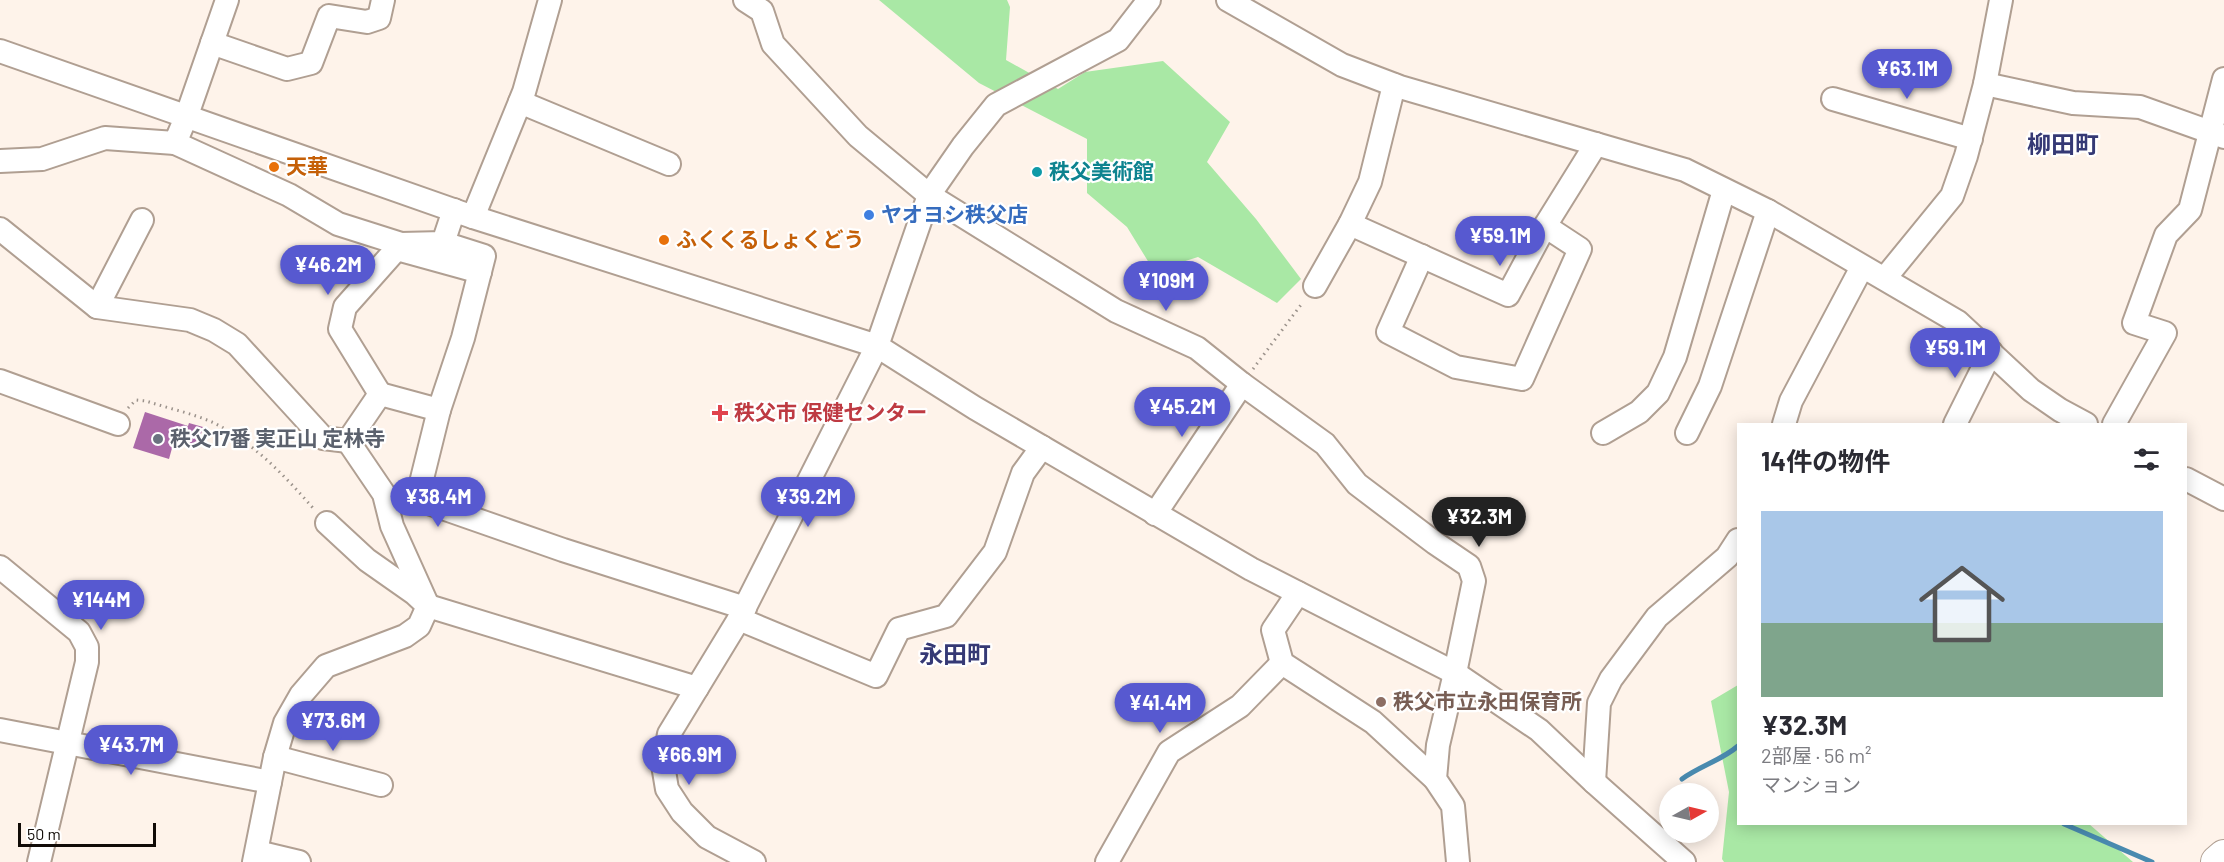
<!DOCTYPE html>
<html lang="ja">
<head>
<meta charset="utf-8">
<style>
  :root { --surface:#fff; --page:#f7f7f7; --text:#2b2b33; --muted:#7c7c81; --accent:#5759d0 }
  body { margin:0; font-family:Barlow,"Noto Sans JP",sans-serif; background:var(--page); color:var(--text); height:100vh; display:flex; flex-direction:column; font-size:22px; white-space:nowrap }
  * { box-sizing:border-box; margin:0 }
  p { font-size:20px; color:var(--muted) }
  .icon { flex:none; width:33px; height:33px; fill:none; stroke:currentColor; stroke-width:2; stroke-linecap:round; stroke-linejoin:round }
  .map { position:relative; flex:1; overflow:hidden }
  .drawer { position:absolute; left:1737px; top:423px; width:450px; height:402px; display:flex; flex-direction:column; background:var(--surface); border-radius:0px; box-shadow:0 3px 15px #0003 }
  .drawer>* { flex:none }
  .needle { width:39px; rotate:82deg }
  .tools { position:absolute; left:1659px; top:783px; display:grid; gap:12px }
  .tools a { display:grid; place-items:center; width:60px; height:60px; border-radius:50%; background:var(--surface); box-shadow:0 3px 15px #0003; font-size:30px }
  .scale { position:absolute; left:18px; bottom:15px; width:138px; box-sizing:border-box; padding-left:6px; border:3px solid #110b07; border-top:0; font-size:16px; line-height:21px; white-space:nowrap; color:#110b07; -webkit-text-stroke:4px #fff; paint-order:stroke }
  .price { position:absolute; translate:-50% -51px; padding:0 14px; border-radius:21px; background:var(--accent); color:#fff; font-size:20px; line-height:39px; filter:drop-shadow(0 2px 3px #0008) }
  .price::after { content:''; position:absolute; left:50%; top:36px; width:18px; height:14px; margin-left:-9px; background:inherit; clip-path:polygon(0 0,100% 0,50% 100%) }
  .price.on { background:#222; color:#fff }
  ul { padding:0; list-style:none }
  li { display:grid; align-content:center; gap:12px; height:318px; padding:0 24px }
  li span { display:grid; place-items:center; height:186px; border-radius:0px; color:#555 }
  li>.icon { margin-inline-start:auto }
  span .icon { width:108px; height:108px; fill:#fffc; stroke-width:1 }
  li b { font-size:26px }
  h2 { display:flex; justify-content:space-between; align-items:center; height:72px; padding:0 24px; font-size:26px }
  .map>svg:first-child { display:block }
</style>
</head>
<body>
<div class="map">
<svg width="2224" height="862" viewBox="0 0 2224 862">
  <rect width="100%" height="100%" fill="#fef3ea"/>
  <g fill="#a9e8a5">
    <path d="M879 0H1007L1010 7 1006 60 1058 89 1085 72 1163 61 1230 122 1207 162 1256 219 1301 279 1277 303 1198 257 1154 271 1127 227 1087 193V139L979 83Z"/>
    <path d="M1738 685V824H2089L2133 862H1724L1722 859 1729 792 1711 701Z"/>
  </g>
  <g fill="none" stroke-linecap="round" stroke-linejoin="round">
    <g stroke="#498aaf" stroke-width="5">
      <path d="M1682 779C1700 766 1722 760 1738 746"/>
      <path d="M2064 824 2152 862"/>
    </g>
  </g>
  <path fill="#ab69a8" d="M145 412 188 426 189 423 203 427 197 448 174 441 169 459 133 448Z"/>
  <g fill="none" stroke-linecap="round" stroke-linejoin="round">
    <defs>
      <g id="minor">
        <path d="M745 0 762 11 773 44 858 136 929 195 1116 311 1197 348 1242 384 1325 444 1357 484 1435 543 1469 566 1474 581 1455 673 1438 745 1435 779 1453 806 1458 862"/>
        <path d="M1228 0 1342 65 1400 87 1685 170 1768 211 1958 322 2031 390 2060 410 2086 424"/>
        <path d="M212 43 287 69 311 63 329 16 367 22 379 18 383 0"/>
        <path d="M0 51 473 217 877 346 975 408 1251 569 1455 673 1539 730 1594 782 1684 862"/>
        <path d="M1985 84 2073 103 2140 107 2224 137"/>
        <path d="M1833 99 1971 139"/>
        <path d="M520 102 669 164"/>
        <path d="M175 143 289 195 338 224 401 244"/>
        <path d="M0 161 42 159 105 138 175 143 187 115 227 0"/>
        <path d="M473 217 524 92 550 0"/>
        <path d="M1350 224 1508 295 1545 226 1596 144"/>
        <path d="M0 229 97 307 190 320 214 330 237 344 323 438 348 441"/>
        <path d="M443 243 484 256 463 338 439 410 417 499 563 550 745 608"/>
        <path d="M404 251 480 272"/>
        <path d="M1422 256 1388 332 1456 367 1522 379 1580 249 1545 226"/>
        <path d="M1885 278 1952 196 1966 156 1985 84 2001 0"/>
        <path d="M1315 286 1350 224 1370 182 1394 85"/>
        <path d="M97 307 142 220"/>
        <path d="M0 381 118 424"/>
        <path d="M380 394 439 410"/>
        <path d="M1784 424 1791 401 1862 267"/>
        <path d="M1955 424 1991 352"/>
        <path d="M2114 424 2165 333 2134 323 2166 235 2190 210 2224 79"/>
        <path d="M1603 433 1639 412 1658 393 1675 357 1724 190"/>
        <path d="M1687 433 1710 386 1768 211"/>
        <path d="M348 441 380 394 340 329 345 307 401 244 443 243 454 210"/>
        <path d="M2186 479 2224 499"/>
        <path d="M1155 514 1242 384"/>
        <path d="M327 523 367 560 414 593 428 606 697 688"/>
        <path d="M0 567 79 632 87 647V662L39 862"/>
        <path d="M1298 593 1273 630 1282 663 1373 722 1435 779"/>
        <path d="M739 619 876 676 899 629 946 616 995 552 1023 473 1042 447"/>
        <path d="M0 730 270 782"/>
        <path d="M275 757 381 785"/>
        <path d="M1594 782 1599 703 1611 679 1657 617 1727 557 1738 540"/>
        <path d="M257 852 299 862"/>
        <path d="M254 862 275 757 285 723 301 695 326 666 405 636 419 626 428 606 392 526 384 494 348 441"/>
        <path d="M754 862 707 837 682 812 667 789 663 765 669 734 739 619 877 346 929 195 963 146 996 105 1118 40 1149 0"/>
        <path d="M1107 862 1169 752 1240 706 1282 663"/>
      </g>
      <path id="highway" d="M2217 862 2224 856"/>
    </defs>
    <use href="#minor" stroke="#b09f92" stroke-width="26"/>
    <use href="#highway" stroke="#b09f92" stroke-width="34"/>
    <g stroke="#9b928b" stroke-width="3" stroke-dasharray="1.5 4.5" stroke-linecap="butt">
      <path d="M1253 369 1303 302"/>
      <path d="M128 408 136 400 146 401C167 408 191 413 212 422 252 441 284 475 313 508"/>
    </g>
    <use href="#minor" stroke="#fff" stroke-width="22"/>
    <use href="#highway" stroke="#fff" stroke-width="32"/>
  </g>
  <g fill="#e8710a" stroke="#fff" stroke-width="2">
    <circle cx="274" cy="167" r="6"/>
    <circle cx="664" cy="240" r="6"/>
  </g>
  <circle fill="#0f9aa8" stroke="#fff" stroke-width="2" cx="1037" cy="172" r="6"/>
  <circle fill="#3f7fe0" stroke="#fff" stroke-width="2" cx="869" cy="215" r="6"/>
  <path fill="#e0444e" stroke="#fff" stroke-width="2" d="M717 404h6v6h6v6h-6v6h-6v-6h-6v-6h6z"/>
  <circle fill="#6b7280" stroke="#fff" stroke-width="2" cx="158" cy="439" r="6"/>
  <circle fill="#8d6e63" stroke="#fff" stroke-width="2" cx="1381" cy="702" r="6"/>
  <g text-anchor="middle" stroke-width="4.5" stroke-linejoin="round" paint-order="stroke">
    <g font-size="21" font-weight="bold" fill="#c56008" stroke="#fff" text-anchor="start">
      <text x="286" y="174">天華</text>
      <text x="676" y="247">ふくくるしょくどう</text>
    </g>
    <g font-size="21" font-weight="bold" fill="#0d838f" stroke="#fff" text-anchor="start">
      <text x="1049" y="179">秩父美術館</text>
    </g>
    <g font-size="21" font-weight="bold" fill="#366cbe" stroke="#fff" text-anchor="start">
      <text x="881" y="222">ヤオヨシ秩父店</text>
    </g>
    <g font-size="21" font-weight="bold" fill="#be3a42" stroke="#fff" text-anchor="start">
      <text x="734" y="420">秩父市 保健センター</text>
    </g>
    <g font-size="21" font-weight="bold" fill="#5b616d" stroke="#fff" text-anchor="start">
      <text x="170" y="446">秩父17番 実正山 定林寺</text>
    </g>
    <g font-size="21" font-weight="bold" fill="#785e54" stroke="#fff" text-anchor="start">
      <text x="1393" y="709">秩父市立永田保育所</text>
    </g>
    <g font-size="24" font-weight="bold" fill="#353975" stroke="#fff">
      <text x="2063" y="153">柳田町</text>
      <text x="955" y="663">永田町</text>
    </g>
  </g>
</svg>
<div class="tools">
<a><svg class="needle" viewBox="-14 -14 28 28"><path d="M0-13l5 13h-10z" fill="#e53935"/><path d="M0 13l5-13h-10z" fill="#7c7c81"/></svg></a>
</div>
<div class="scale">50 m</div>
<b class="price" style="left:1907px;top:100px">¥63.1M</b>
<b class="price" style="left:1500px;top:267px">¥59.1M</b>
<b class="price" style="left:328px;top:296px">¥46.2M</b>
<b class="price" style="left:1166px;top:312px">¥109M</b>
<b class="price" style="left:1955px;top:379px">¥59.1M</b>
<b class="price" style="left:1182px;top:438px">¥45.2M</b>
<b class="price" style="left:438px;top:528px">¥38.4M</b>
<b class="price" style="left:808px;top:528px">¥39.2M</b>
<b class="price on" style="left:1479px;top:548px">¥32.3M</b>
<b class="price" style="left:101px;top:631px">¥144M</b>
<b class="price" style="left:1160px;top:734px">¥41.4M</b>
<b class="price" style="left:333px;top:752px">¥73.6M</b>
<b class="price" style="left:131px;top:776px">¥43.7M</b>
<b class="price" style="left:689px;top:786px">¥66.9M</b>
<section class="drawer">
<h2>14件の物件<svg class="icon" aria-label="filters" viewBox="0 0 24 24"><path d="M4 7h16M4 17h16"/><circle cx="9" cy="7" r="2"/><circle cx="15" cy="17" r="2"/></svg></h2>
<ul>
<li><span style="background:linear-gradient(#a9c7e8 60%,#7fa58c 0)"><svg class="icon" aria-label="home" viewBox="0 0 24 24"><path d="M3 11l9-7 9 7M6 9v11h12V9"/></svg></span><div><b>¥32.3M</b><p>2部屋 · 56 m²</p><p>マンション</p></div></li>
</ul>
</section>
</div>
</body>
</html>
